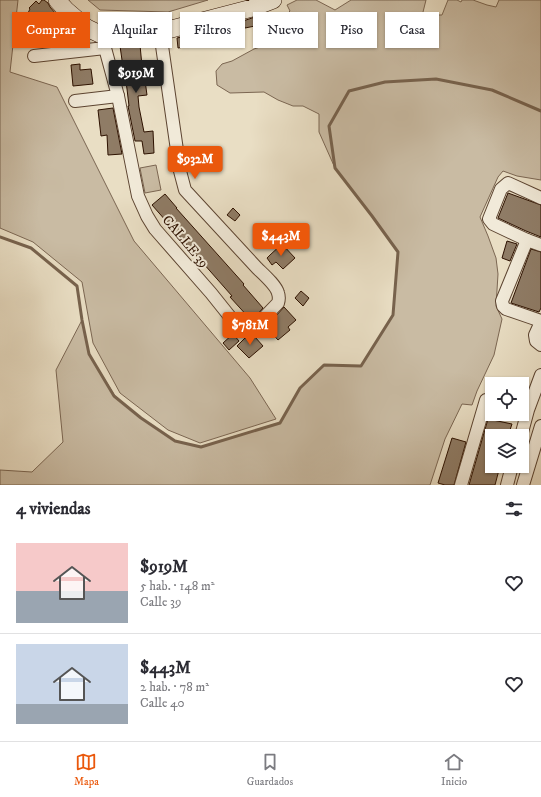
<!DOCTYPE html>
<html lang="es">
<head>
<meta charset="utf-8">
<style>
  :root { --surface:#fff; --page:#f7f7f7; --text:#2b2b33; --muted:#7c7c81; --line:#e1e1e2; --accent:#ea580c }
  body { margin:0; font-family:"IM FELL DW Pica",serif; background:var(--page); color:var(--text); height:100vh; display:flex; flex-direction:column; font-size:15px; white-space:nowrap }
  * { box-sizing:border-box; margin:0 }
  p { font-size:13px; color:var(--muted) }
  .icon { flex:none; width:22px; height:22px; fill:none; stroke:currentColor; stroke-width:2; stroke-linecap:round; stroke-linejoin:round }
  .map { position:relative; height:485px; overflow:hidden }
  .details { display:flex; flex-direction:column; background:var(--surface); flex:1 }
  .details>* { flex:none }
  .guide { position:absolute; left:12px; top:12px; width:517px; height:36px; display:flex; gap:8px }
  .fabs { position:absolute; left:485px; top:377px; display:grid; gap:8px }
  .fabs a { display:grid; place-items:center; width:44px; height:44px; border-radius:0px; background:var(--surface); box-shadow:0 1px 3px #0004; font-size:20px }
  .price { position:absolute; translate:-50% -34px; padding:0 9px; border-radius:4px; background:var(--accent); color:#fff; font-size:13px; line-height:26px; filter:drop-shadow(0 1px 2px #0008) }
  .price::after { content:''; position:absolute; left:50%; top:24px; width:12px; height:9px; margin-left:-6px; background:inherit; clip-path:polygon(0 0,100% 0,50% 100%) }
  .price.on { background:#222; color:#fff }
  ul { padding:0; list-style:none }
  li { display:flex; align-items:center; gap:12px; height:100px; padding:0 16px }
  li+li { border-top:1px solid var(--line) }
  li span { display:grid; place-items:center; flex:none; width:112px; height:80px; border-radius:0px; color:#555 }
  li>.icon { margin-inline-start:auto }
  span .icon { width:48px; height:48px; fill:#fffc; stroke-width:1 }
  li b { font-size:17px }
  h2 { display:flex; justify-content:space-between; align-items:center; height:48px; padding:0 16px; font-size:17px }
  .pill { padding:0 14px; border-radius:0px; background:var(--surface); box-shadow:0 1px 3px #0004; font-size:14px; line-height:36px }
  .pill.on { background:var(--accent); color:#fff }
  .menu { display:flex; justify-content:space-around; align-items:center; height:56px; border-top:1px solid var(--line); background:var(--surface); font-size:11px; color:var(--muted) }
  .menu a { display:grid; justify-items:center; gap:2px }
  .menu .on { color:var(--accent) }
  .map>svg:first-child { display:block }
</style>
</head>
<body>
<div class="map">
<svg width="541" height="485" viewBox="0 0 541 485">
  <rect width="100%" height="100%" fill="#e9dec4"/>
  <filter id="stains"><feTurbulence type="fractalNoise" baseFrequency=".005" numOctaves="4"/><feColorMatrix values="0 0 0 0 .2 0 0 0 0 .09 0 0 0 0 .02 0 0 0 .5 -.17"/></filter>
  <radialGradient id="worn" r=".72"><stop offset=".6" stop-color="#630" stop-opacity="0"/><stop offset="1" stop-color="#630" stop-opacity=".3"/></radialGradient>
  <g fill="#c9bba3" stroke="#7b6652">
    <path d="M0 0H18L10 72 57 87 134 241 250 378 276 419 200 443 168 430 120 393 93 343 82 282 33 242 0 228Z"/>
    <path d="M88 0H208L168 12 100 10Z"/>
    <path d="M297 0H316L335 10 351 0H426L422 16 429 19 435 15H442L448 0H457L461 2 462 0H473L487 5 496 7 499 0H541V180L517 176 503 171 498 177 480 217 488 236 496 258 498 274 496 306 502 319 494 355 477 391 472 405 462 404 445 439 430 485H0V470L32 472 63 442 56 370 82 320 89 354 115 396 141 418 175 441 201 447 280 423 300 388 324 365 361 366 393 315 398 252 372 216 335 168 319 132V114L303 106H293L278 100 264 92 230 93 217 85 216 71 222 64 232 61 254 49 284 39 292 31 286 15 290 11 287 5Z"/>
    <path d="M156 165 161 190 145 193 140 168Z"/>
  </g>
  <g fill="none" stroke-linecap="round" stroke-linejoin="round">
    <path stroke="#77624d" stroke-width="3" d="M0 237 31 248 77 286 82 320 89 354 114 396 141 418 175 441 201 447 280 423 300 388 324 365 361 366 393 315 398 252 372 216 335 168 329 126 349 91 385 82 436 79 492 90 541 111"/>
  </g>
  <g fill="#8f7c66" stroke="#2d1100">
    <path d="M42 0H44L48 3 50 7 56 14 54 17 78 38 36 47 31 46 35 24 25 19 30 9 29 8 36 1 39 4Z"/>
    <path d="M258 16 260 25 245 28 243 21Z"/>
    <path d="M197 33 198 45 178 48 177 38Z"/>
    <path d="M140 45 142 66H143L147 95 138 96 139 107 144 132 153 131 154 153 144 154 142 141H135L128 106H129L127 89 124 67H123L120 46Z"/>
    <path d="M80 64V70L91 69 93 84 73 86 71 65Z"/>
    <path d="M113 108 122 154 108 155 107 135 101 136 98 110Z"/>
    <path d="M203 150 206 171 192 172 189 152Z"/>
    <path d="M508 193 541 205V237L526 231 498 218Z"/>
    <path d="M165 194 177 208H176L244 284 243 285 263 308 256 316 255 315 250 319 230 297 232 296 152 205Z"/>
    <path d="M233 208 240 215 235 221 227 215Z"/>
    <path d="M507 241 517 244 510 261 502 258Z"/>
    <path d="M282 244 295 258 283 269 276 262 272 265 267 258 270 255Z"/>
    <path d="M531 249 541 252V308L539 312 511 303Z"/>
    <path d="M301 291 309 298 303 306 295 298Z"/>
    <path d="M284 307 296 320 288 327 290 330 278 340 266 327Z"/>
    <path d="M233 334 239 341 229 350 223 343Z"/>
    <path d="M255 337 263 346 249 358 237 346 245 338H251Z"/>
    <path d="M488 419 512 424 508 436H492V466H500L495 485H469Z"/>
    <path d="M452 438 466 442 454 485H445L438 483Z"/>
  </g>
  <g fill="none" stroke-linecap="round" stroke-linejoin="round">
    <defs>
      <g id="street">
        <path d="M104 36 105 48 118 96 138 196 147 216 155 229 211 293 239 328 247 331H251L278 303C279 300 279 296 278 293 276 285 263 274 257 268L185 190 180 171 160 32"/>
        <path d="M34 56 105 48"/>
        <path d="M75 101 118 96"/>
        <path d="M541 198 508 183 501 189 489 219 493 224 527 240 541 245"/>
        <path d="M527 240 502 301 503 306 506 309 541 321"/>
        <path d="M541 322 535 335 536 341 541 345"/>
        <path d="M521 436 528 410 541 375"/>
        <path d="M461 485 486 400 492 402"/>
        <path d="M507 485 512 466"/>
        <path d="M523 485 541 426"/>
      </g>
      <path id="secondary" d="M57 0 66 10 87 28 104 36 136 35 160 32 252 8 273 0"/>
    </defs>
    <use href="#street" stroke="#5c4431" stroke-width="14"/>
    <use href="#secondary" stroke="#2d1100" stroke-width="18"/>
    <use href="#street" stroke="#f1ead9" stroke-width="12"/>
    <use href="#secondary" stroke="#f1ead9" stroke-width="17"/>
  </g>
  <g text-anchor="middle" stroke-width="4" stroke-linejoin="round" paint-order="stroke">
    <g font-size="14" fill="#2d1100" stroke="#f1ead9">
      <text transform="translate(186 241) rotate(50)" y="5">CALLE 39</text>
    </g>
  </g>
  <rect width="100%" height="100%" filter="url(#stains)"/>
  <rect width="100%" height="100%" fill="url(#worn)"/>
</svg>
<div class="fabs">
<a><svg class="icon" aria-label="locate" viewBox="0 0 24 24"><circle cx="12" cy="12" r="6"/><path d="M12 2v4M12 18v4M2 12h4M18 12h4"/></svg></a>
<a><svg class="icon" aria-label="layers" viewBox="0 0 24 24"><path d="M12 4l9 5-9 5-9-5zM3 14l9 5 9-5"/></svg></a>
</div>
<b class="price on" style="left:136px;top:94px">$919M</b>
<b class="price" style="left:195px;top:180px">$932M</b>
<b class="price" style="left:281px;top:257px">$443M</b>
<b class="price" style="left:250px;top:346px">$781M</b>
<div class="guide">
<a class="pill on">Comprar</a>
<a class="pill">Alquilar</a>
<a class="pill">Filtros</a>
<a class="pill">Nuevo</a>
<a class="pill">Piso</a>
<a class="pill">Casa</a>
</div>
</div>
<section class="details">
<h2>4 viviendas<svg class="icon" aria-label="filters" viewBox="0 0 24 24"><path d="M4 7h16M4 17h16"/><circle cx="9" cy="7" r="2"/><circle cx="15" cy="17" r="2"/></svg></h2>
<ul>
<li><span style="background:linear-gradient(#f6c9c9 60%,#9aa5b1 0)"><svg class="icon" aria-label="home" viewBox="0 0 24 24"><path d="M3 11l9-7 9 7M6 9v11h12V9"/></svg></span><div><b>$919M</b><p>5 hab. · 148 m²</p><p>Calle 39</p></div><svg class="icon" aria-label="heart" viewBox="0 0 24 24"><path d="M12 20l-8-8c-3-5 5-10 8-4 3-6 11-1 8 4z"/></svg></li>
<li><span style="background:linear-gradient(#c9d6e8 75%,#9aa5b1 0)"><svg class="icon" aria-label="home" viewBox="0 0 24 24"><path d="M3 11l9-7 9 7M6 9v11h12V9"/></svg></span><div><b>$443M</b><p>2 hab. · 78 m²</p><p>Calle 40</p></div><svg class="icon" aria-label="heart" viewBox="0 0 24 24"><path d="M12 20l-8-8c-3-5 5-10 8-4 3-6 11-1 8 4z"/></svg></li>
</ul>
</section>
<nav class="menu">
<a class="on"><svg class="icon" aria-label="map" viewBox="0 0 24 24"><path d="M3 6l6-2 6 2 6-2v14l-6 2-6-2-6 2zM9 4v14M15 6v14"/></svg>Mapa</a>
<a><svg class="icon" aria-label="saved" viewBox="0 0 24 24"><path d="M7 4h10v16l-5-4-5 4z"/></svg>Guardados</a>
<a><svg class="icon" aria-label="home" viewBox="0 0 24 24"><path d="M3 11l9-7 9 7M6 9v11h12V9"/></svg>Inicio</a>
</nav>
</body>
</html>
